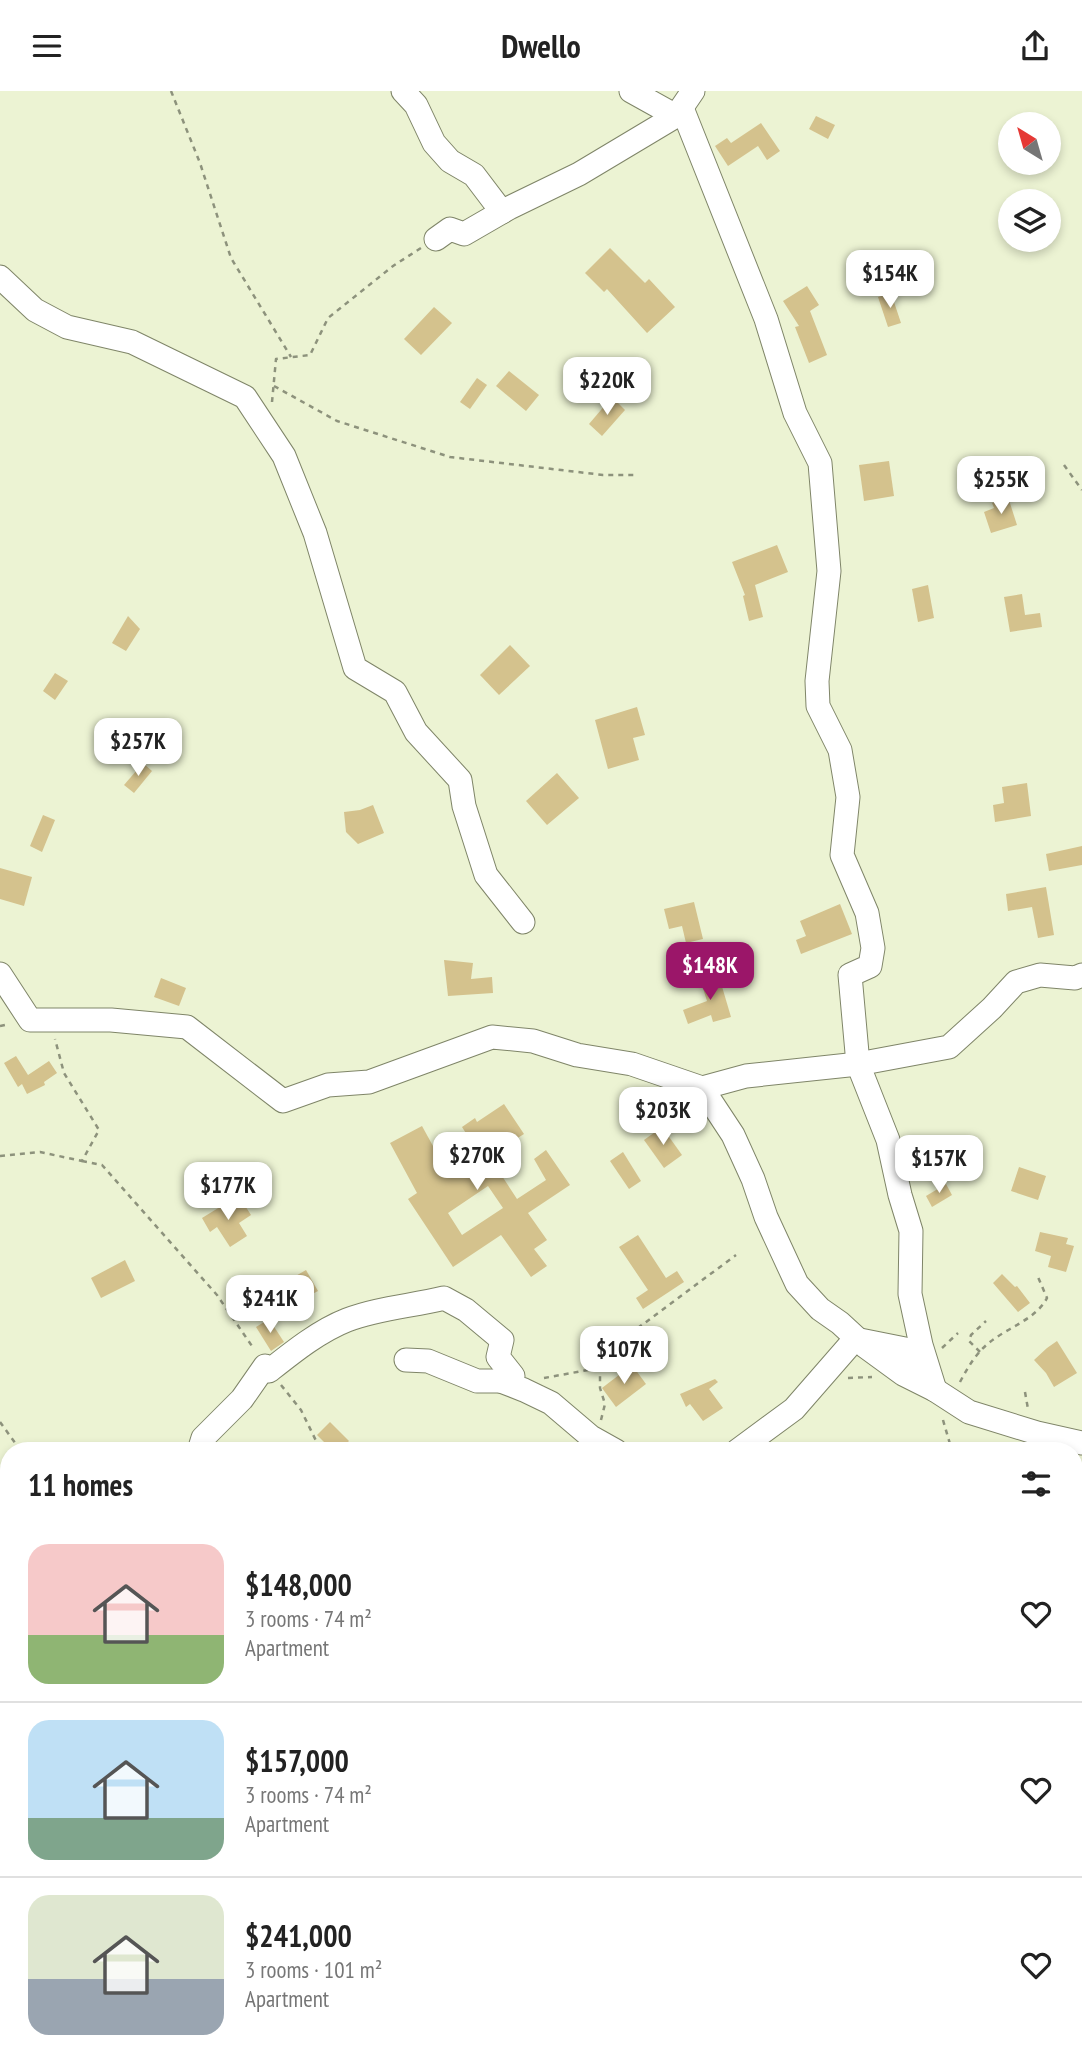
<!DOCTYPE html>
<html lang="en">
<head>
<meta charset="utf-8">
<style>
  :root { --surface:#fff; --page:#f2f2f2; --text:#222; --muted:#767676; --line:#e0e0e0; --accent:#9b1669 }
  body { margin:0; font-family:"PT Sans Narrow",sans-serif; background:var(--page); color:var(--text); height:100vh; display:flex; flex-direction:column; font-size:26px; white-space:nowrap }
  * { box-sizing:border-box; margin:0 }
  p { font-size:23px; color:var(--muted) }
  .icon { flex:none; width:38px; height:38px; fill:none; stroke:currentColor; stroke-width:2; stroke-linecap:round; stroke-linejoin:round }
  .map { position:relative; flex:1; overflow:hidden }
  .sheet { position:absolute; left:0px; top:1351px; width:1083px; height:625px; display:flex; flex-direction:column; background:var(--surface); border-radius:28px 28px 0 0; box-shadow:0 4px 10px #0003 }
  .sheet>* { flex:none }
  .needle { width:46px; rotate:323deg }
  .fabs { position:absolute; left:998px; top:21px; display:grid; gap:14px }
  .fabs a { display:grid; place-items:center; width:63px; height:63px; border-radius:50%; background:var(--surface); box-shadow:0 4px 10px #0003; font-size:35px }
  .price { position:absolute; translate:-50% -60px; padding:0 16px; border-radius:14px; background:#fff; color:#222; font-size:23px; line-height:46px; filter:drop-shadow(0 2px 4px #0008) }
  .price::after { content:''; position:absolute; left:50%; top:42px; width:21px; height:16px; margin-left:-10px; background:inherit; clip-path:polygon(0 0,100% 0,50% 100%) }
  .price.active { background:var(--accent); color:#fff }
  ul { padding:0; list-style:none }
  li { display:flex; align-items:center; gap:21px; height:175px; padding:0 28px }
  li+li { border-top:2px solid var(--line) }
  li span { display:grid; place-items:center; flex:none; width:196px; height:140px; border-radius:21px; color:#555 }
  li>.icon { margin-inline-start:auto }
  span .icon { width:84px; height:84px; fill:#fffc; stroke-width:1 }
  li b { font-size:30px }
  h2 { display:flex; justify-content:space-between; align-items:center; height:84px; padding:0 28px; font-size:30px }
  header { display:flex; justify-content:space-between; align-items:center; height:91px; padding:0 28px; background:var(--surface); font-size:32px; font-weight:600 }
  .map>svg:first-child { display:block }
</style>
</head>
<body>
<header><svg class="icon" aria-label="menu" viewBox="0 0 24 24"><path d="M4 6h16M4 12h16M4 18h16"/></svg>Dwello<svg class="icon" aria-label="share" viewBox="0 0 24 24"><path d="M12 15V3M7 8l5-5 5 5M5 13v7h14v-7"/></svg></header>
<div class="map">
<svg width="1082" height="1975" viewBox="0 0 1082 1975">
  <rect width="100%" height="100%" fill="#ecf3d3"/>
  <g fill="#d4c28d" fill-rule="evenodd">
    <path d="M816 25 835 34 828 48 809 38Z"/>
    <path d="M761 32 780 60 767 69 758 55 728 75 715 55 727 47 731 52Z"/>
    <path d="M610 157 645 192 649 188 675 216 647 242 607 198 604 201 585 182Z"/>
    <path d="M807 195 819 214 810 220 827 264 809 272 795 236 799 235 783 210Z"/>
    <path d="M891 202 901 232 888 236 878 206Z"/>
    <path d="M434 216 452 232 421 264 404 248Z"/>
    <path d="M509 280 539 304 526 320 496 295Z"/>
    <path d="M477 287 487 294 470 318 460 311Z"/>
    <path d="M612 306 625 319 602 345 589 333Z"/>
    <path d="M889 370 894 405 864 410 859 374Z"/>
    <path d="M1008 406 1017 434 991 442 984 421 994 417 992 412Z"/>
    <path d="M777 454 788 481 755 494 763 526 749 530 743 505 745 504 732 471Z"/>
    <path d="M928 494 934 527 918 531 912 498Z"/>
    <path d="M1022 503 1025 524 1040 522 1042 536 1010 541 1004 506Z"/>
    <path d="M128 525 140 538 126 560 112 552Z"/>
    <path d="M510 554 530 575 499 604 480 584Z"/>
    <path d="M55 582 68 590 55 609 43 600Z"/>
    <path d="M637 616 645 644 633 647 639 669 608 678 595 629Z"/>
    <path d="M143 672 152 680 134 702 124 694Z"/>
    <path d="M557 682 579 707 547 734 526 710Z"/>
    <path d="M1027 692 1031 725 995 731 993 714 1004 712 1002 696Z"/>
    <path d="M373 714 384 742 358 753 346 741 344 721 360 719Z"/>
    <path d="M43 724 55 729 42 761 30 755Z"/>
    <path d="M1082 755V774L1049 780 1046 763Z"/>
    <path d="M0 777 32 786 24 815 0 808Z"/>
    <path d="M1046 796 1054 844 1038 847 1032 816 1008 820 1006 803Z"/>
    <path d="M694 811 703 848 686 852 682 835 669 838 664 818Z"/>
    <path d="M840 813 852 843 801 863 796 849 806 845 800 830Z"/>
    <path d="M444 869 473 872 471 888 492 886 493 902 448 905Z"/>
    <path d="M718 882 731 926 713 931 711 924 688 933 683 919 707 910 700 888Z"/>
    <path d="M161 887 186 897 179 915 154 906Z"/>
    <path d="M16 965 28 984 49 970 57 982 44 991 45 994 27 1003 22 993 18 996 4 972Z"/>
    <path d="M504 1013 524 1043 489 1065 517 1108 546 1089 534 1068 546 1059 570 1094 528 1122 547 1149 534 1158 547 1175 531 1186 501 1144 453 1176 408 1108 417 1102 390 1052 422 1035 444 1075 474 1055 462 1036 475 1027 477 1031ZM488 1095 503 1117 462 1144 448 1122Z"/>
    <path d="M662 1036 682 1064 664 1077 644 1049Z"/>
    <path d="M623 1061 641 1090 629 1098 610 1070Z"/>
    <path d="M1019 1076 1046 1085 1038 1109 1011 1100Z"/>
    <path d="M946 1093 952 1104 932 1116 926 1105Z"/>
    <path d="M242 1110 251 1124 239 1132 247 1145 230 1156 217 1136 210 1141 202 1127 228 1111 231 1117Z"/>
    <path d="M1040 1141 1068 1147 1066 1153 1074 1155 1066 1181 1048 1176 1051 1165 1035 1160Z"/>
    <path d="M638 1144 666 1187 677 1180 684 1191 643 1218 636 1207 648 1199 619 1156Z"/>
    <path d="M125 1169 135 1190 101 1207 91 1187Z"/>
    <path d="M306 1179 318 1200 279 1221 268 1201Z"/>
    <path d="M1002 1183 1015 1196 1017 1195 1030 1212 1018 1221 993 1192Z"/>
    <path d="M269 1228 284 1251 271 1260 256 1236Z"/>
    <path d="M1057 1250 1077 1282 1054 1296 1046 1282 1034 1269 1047 1257Z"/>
    <path d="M632 1274 646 1293 616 1316 602 1297Z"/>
    <path d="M715 1288 718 1291 709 1298 723 1317 703 1330 690 1313 686 1316 680 1303Z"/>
    <path d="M330 1331 349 1350 339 1360H333L317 1344Z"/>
  </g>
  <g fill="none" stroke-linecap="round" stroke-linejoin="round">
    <defs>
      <g id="minor">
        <path d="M403 0 416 14 434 52 450 70 474 84 502 121"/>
        <path d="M631 0 676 25"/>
        <path d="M682 17 766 228 795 322 820 372 829 480 817 590 818 615 840 659 848 706 842 764 867 822 873 857 870 875 850 884 858 973 888 1049 900 1104 911 1140 910 1203 921 1254 935 1299"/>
        <path d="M436 148 450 138 464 143 509 117 579 83 676 25 693 0"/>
        <path d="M0 186 35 219 67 236 132 251 245 306 284 365 315 442 355 577 395 601 416 641 460 689 464 715 486 784 523 831"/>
        <path d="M0 883 30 929H111L187 936 283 1010 328 994 369 991 492 946 533 950 577 964 632 973 702 997 733 1044 753 1088 766 1126 797 1193 820 1218 840 1232 866 1256 903 1283 935 1299 969 1321 1037 1342 1082 1352"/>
        <path d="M702 997 746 985 858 973 949 956 992 917 1016 891 1040 884 1075 887 1082 884"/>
        <path d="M406 1269 428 1270 477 1290H501"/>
        <path d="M269 1280C293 1261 319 1240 347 1229 378 1217 412 1215 444 1207L466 1219 502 1249 498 1266 513 1285 501 1290 524 1299 551 1312 591 1346 616 1360"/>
        <path d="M199 1360 203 1347 242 1308 265 1275"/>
        <path d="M737 1360 794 1318 855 1248 905 1258 925 1285"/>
        <path d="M0 1925 9 1919"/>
        <path d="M468 1967V1975"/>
      </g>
    </defs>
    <use href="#minor" stroke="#7f8568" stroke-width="25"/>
    <g stroke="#8d927c" stroke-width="2.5" stroke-dasharray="5 5" stroke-linecap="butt">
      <path d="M171 0 200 72 231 167 291 266"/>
      <path d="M274 295 337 330 450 366 603 384H638"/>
      <path d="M272 311 276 268 310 264 328 227 393 175 421 157"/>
      <path d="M1064 374 1082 399"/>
      <path d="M0 935 9 933"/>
      <path d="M0 1065 40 1061 82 1070 99 1039 64 982 55 948"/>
      <path d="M82 1070 102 1074 217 1204 254 1258"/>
      <path d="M942 1257 958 1242"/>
      <path d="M980 1261 969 1250 971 1244 986 1230"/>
      <path d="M603 1270 622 1271"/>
      <path d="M544 1287 599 1277"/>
      <path d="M848 1287 872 1286"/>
      <path d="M960 1291C968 1276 976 1262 990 1251 1009 1236 1036 1228 1047 1207L1038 1186"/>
      <path d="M281 1294 301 1319 321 1360"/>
      <path d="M1025 1301 1028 1318"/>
      <path d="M601 1329 605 1313 600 1297V1277L607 1260 736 1164"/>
      <path d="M943 1329 952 1360"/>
      <path d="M0 1331 21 1360"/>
      <path d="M1074 1644 1082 1657"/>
      <path d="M9 1661 0 1664 9 1692"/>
      <path d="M0 1686 9 1694"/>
      <path d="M0 1745 4 1738 9 1702"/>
      <path d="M1074 1896 1082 1892"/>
      <path d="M1002 1967 1008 1975"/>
    </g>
    <use href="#minor" stroke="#fff" stroke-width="23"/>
  </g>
</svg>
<div class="fabs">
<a><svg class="needle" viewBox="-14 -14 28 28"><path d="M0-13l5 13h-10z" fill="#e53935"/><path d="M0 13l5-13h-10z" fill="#767676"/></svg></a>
<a><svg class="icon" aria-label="layers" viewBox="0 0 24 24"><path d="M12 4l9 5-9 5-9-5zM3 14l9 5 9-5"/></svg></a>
</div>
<b class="price" style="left:890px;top:219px">$154K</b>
<b class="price" style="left:607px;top:326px">$220K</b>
<b class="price" style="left:1001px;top:425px">$255K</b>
<b class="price" style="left:138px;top:687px">$257K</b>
<b class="price active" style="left:710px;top:911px">$148K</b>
<b class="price" style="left:663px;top:1056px">$203K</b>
<b class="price" style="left:477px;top:1101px">$270K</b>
<b class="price" style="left:939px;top:1104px">$157K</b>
<b class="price" style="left:228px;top:1131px">$177K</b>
<b class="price" style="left:270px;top:1244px">$241K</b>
<b class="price" style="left:624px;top:1295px">$107K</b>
<section class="sheet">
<h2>11 homes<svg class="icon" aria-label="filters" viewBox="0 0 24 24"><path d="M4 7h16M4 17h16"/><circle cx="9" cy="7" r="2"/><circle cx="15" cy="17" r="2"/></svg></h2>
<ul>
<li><span style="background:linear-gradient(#f6c9c9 65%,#8fb573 0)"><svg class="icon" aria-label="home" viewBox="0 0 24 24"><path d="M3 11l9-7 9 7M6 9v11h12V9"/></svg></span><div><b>$148,000</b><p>3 rooms · 74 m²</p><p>Apartment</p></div><svg class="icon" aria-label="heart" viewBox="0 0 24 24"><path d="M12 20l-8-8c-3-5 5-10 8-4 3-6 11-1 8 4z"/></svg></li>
<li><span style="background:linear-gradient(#bfe0f5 70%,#7fa58c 0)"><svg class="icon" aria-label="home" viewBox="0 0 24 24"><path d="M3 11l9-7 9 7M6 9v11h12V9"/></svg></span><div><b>$157,000</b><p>3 rooms · 74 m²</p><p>Apartment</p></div><svg class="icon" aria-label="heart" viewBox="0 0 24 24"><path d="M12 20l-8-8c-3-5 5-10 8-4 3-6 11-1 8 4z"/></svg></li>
<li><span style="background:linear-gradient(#dfe7d0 60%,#9aa5b1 0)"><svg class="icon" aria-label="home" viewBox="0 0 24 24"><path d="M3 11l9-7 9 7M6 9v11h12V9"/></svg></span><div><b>$241,000</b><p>3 rooms · 101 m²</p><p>Apartment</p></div><svg class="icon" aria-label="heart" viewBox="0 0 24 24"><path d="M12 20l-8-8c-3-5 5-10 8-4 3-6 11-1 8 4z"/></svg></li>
</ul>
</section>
</div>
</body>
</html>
